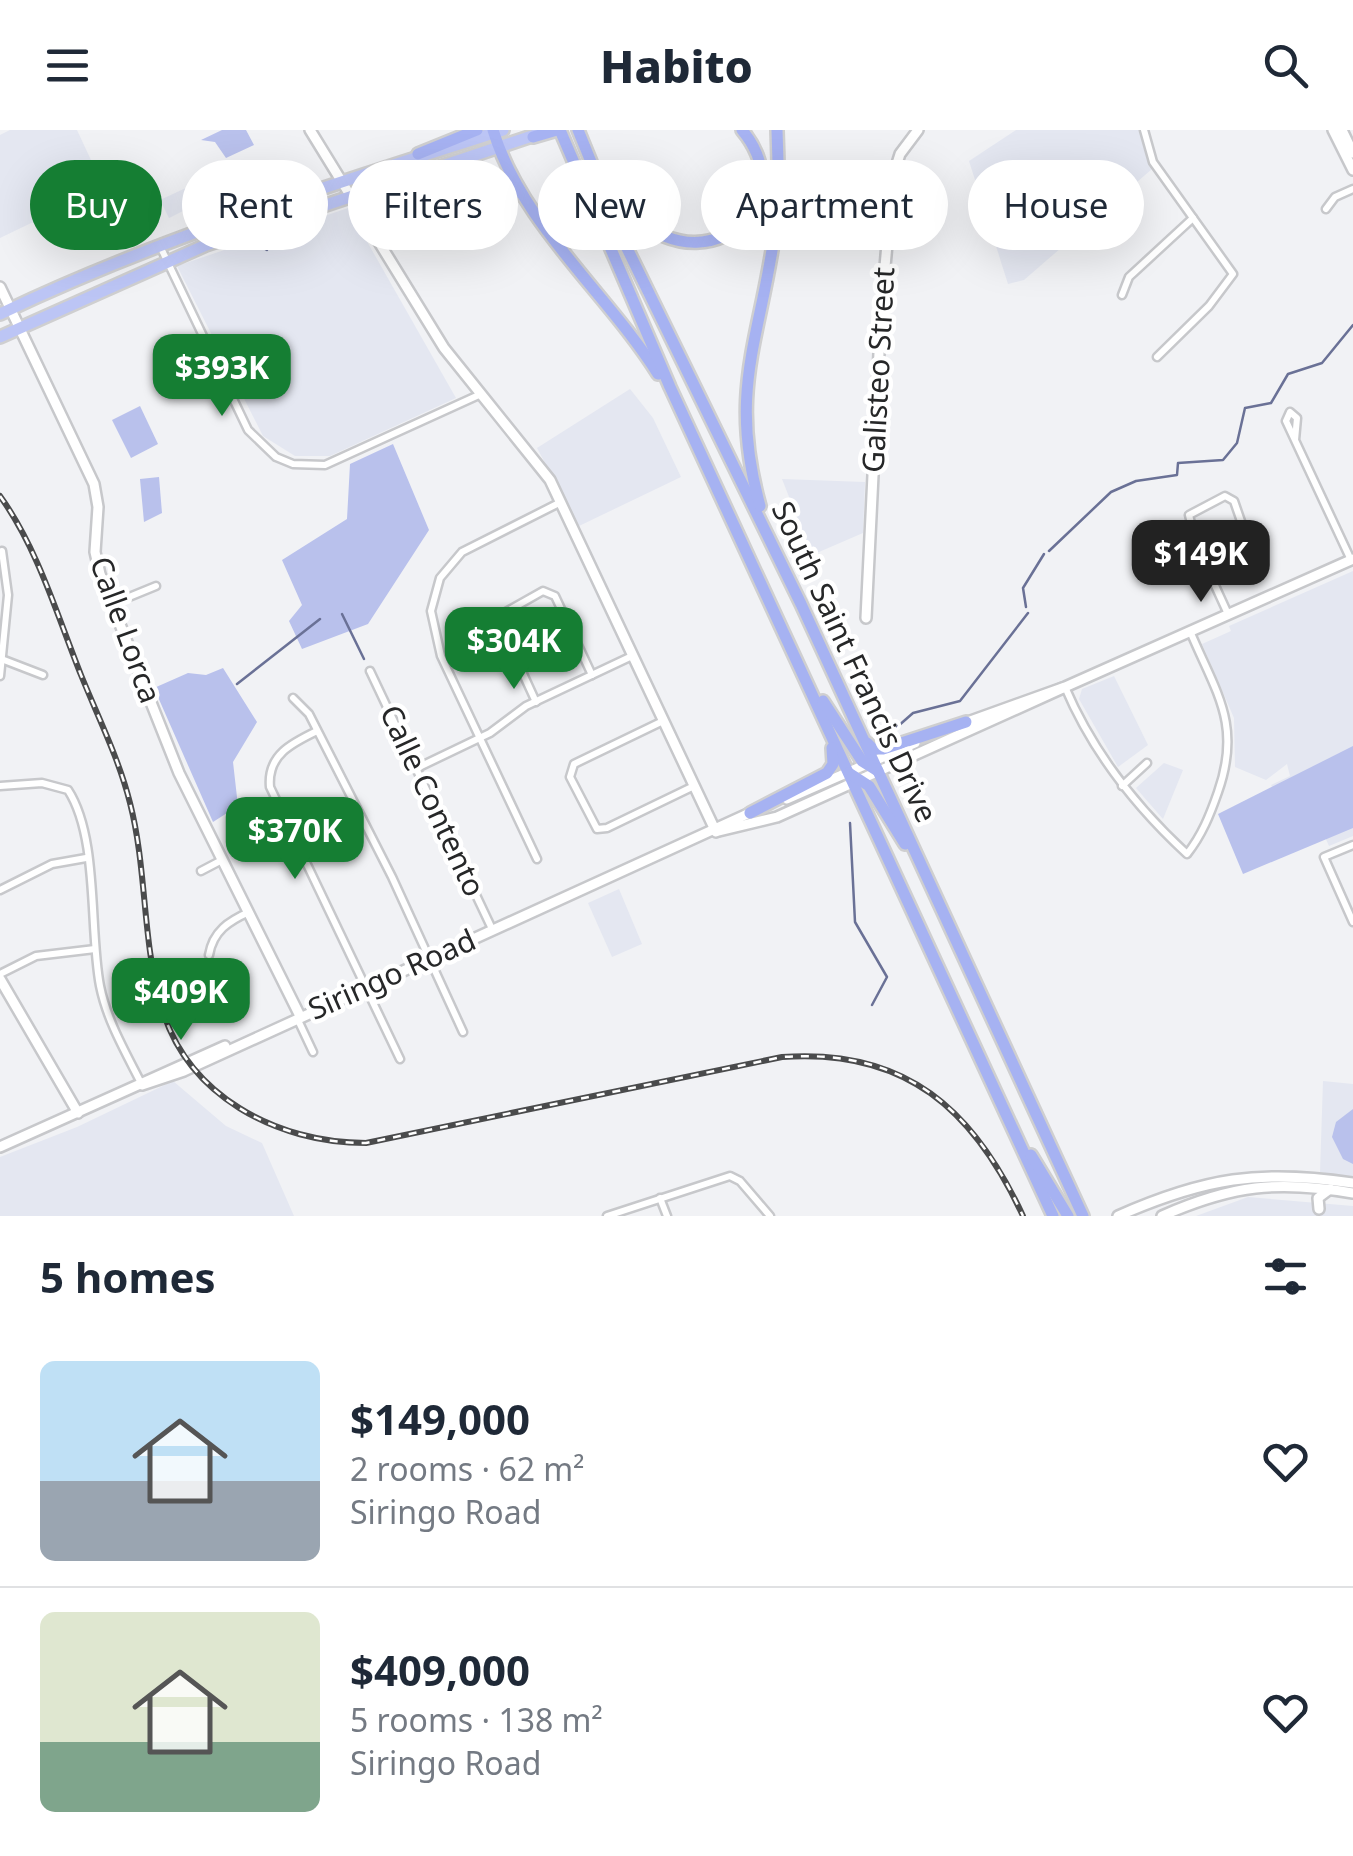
<!DOCTYPE html>
<html lang="en">
<head>
<meta charset="utf-8">
<style>
  :root { --surface:#fff; --page:#f2f2f3; --text:#1f2937; --muted:#747a83; --line:#e0e1e3; --accent:#157e33 }
  body { margin:0; font-family:"Noto Sans",sans-serif; background:var(--page); color:var(--text); height:100vh; display:flex; flex-direction:column; font-size:38px; white-space:nowrap }
  * { box-sizing:border-box; margin:0 }
  p { font-size:32px; color:var(--muted) }
  .icon { flex:none; width:55px; height:55px; fill:none; stroke:currentColor; stroke-width:2; stroke-linecap:round; stroke-linejoin:round }
  .map { position:relative; height:1086px; overflow:hidden }
  .panel { display:flex; flex-direction:column; background:var(--surface); flex:1 }
  .panel>* { flex:none }
  .top-card { position:absolute; left:30px; top:30px; width:1295px; height:90px; display:flex; gap:20px }
  .price { position:absolute; translate:-50% -85px; padding:0 22px; border-radius:20px; background:var(--accent); color:#fff; font-size:32px; line-height:65px; filter:drop-shadow(0 2px 5px #0008) }
  .price::after { content:''; position:absolute; left:50%; top:60px; width:30px; height:22px; margin-left:-15px; background:inherit; clip-path:polygon(0 0,100% 0,50% 100%) }
  .price.on { background:#222; color:#fff }
  ul { padding:0; list-style:none }
  li { display:flex; align-items:center; gap:30px; height:250px; padding:0 40px }
  li+li { border-top:2px solid var(--line) }
  li span { display:grid; place-items:center; flex:none; width:280px; height:200px; border-radius:15px; color:#555 }
  li>.icon { margin-inline-start:auto }
  span .icon { width:120px; height:120px; fill:#fffc; stroke-width:1 }
  li b { font-size:42px }
  h2 { display:flex; justify-content:space-between; align-items:center; height:120px; padding:0 40px; font-size:42px }
  .chip { padding:0 35px; border-radius:45px; background:var(--surface); box-shadow:0 10px 40px #0002; font-size:35px; line-height:90px }
  .chip.on { background:var(--accent); color:#fff }
  header { display:flex; justify-content:space-between; align-items:center; height:130px; padding:0 40px; background:var(--surface); font-size:45px; font-weight:800 }
  .map>svg:first-child { display:block }
</style>
</head>
<body>
<header><svg class="icon" aria-label="menu" viewBox="0 0 24 24"><path d="M4 6h16M4 12h16M4 18h16"/></svg>Habito<svg class="icon" aria-label="search" viewBox="0 0 24 24"><circle cx="10" cy="10" r="6"/><path d="M15 15l6 6"/></svg></header>
<div class="map">
<svg width="1353" height="1086" viewBox="0 0 1353 1086">
  <rect width="100%" height="100%" fill="#f1f2f5"/>
  <g fill="#e4e7f1">
    <path d="M10 0H77L104 58 0 108V5Z"/>
    <path d="M1016 0H1140L1152 39 1024 150 1008 154 969 31Z"/>
    <path d="M203 50 211 67 169 88 160 70Z"/>
    <path d="M348 78 456 268 330 326H295L263 306 177 136Z"/>
    <path d="M630 259 653 288 681 347 579 396 537 318Z"/>
    <path d="M782 349 865 352 863 403 812 425Z"/>
    <path d="M1353 441V706L1329 716 1324 705 1273 659 1271 655 1290 646 1287 634 1266 650 1235 637 1234 588 1202 514 1231 501 1229 496Z"/>
    <path d="M1114 546 1148 615 1118 637 1079 569 1082 559Z"/>
    <path d="M1164 633 1183 640 1163 689 1136 658Z"/>
    <path d="M619 759 642 814 612 827 588 773Z"/>
    <path d="M173 951 226 996 262 1013 294 1086H0V1027L77 997Z"/>
    <path d="M1323 951 1353 954V1048L1320 1042Z"/>
    <path d="M1248 1067 1353 1076V1086H1196Z"/>
  </g>
  <g fill="#b9c1ec">
    <path d="M222 0H246L254 15 226 28 215 12 201 10Z"/>
    <path d="M140 276 158 314 131 328 112 290Z"/>
    <path d="M393 314 429 400 368 494 302 519 289 491 302 475 282 430 347 389 350 334Z"/>
    <path d="M159 347 162 383 144 392 140 349Z"/>
    <path d="M223 538 257 592 233 632 238 676 213 692 154 558 188 543 206 545Z"/>
    <path d="M1353 616V698L1243 744 1218 684Z"/>
    <path d="M1353 979V1034L1343 1029 1332 1007 1336 992Z"/>
  </g>
  <g fill="none" stroke-linecap="round" stroke-linejoin="round">
    <g stroke="#6a7196" stroke-width="2.5">
      <path d="M258 115 267 120"/>
      <path d="M1049 421 1111 362 1136 351 1177 345 1178 333 1223 330 1237 313 1245 278 1271 273 1288 244 1322 233 1353 195"/>
      <path d="M1026 477 1023 458 1044 424"/>
      <path d="M342 484 364 529"/>
      <path d="M237 554 320 489"/>
      <path d="M888 605 913 583 960 571 1028 483"/>
      <path d="M850 693 855 792 887 847 872 875"/>
    </g>
    <defs>
      <g id="minor">
        <path d="M1144 0 1153 32 1233 144 1209 176 1157 227"/>
        <path d="M1326 79 1335 67 1353 59"/>
        <path d="M159 114 248 300 276 327 293 334 325 335 481 264"/>
        <path d="M1122 165 1129 147 1193 88"/>
        <path d="M1295 310 1297 288 1290 282 1286 291 1351 430"/>
        <path d="M1215 448 1244 438 1253 426 1234 371 1225 366 1189 385 1196 414 1228 484"/>
        <path d="M112 474 156 456"/>
        <path d="M4 530 43 545"/>
        <path d="M370 541 493 801"/>
        <path d="M0 546 8 465 2 421"/>
        <path d="M1065 557C1093 623 1135 676 1187 724 1202 705 1210 685 1218 662 1242 594 1216 563 1190 501"/>
        <path d="M293 568 309 584 392 747 463 902"/>
        <path d="M536 572 497 487 543 461 555 466 592 545"/>
        <path d="M663 591 574 634 570 647 597 699 607 698 694 656"/>
        <path d="M317 601C292 613 267 625 270 657L400 929"/>
        <path d="M417 638 490 603 526 576 632 526"/>
        <path d="M0 656 42 653 68 660C99 708 89 799 100 856 107 891 126 923 142 955"/>
        <path d="M1122 656 1147 633"/>
        <path d="M1353 715 1324 727 1353 792"/>
        <path d="M537 729 441 526 431 481 440 448 462 422 559 373"/>
        <path d="M201 741 222 730"/>
        <path d="M0 760 52 734 86 728"/>
        <path d="M209 825C213 801 229 791 249 782"/>
        <path d="M0 844 36 826 95 819"/>
        <path d="M297 888 313 922"/>
        <path d="M660 1068 667 1086"/>
        <path d="M607 1086 730 1046 740 1051 770 1086"/>
      </g>
      <g id="tertiary">
        <path d="M310 0 444 218 550 350 716 702"/>
        <path d="M1333 0 1353 40"/>
        <path d="M1342 0 1353 23"/>
        <path d="M0 157 94 354 98 377 95 422 100 444 179 643 300 886"/>
        <path d="M866 488 881 182 893 46 900 24 918 0"/>
        <path d="M962 594 1065 557 1353 429"/>
        <path d="M787 669 915 613"/>
        <path d="M719 701 777 687 1063 558"/>
        <path d="M0 849 78 983"/>
        <path d="M142 955 184 941 754 681"/>
        <path d="M0 1017 225 916"/>
        <path d="M1319 1079 1318 1068 1330 1059"/>
        <path d="M1118 1086C1204 1048 1260 1039 1353 1053"/>
        <path d="M1162 1086C1232 1055 1278 1050 1353 1063"/>
      </g>
      <g id="primary">
        <path d="M0 184C163 106 332 55 503 0"/>
        <path d="M0 207 206 115 541 3"/>
      </g>
      <g id="trunk">
        <path d="M493 0C521 93 607 163 658 244"/>
        <path d="M560 0 670 257 1053 1086"/>
        <path d="M578 0 622 108 801 474 1083 1086"/>
        <path d="M533 7 557 0"/>
        <path d="M418 24 477 0"/>
        <path d="M602 42C674 181 813 85 742 0"/>
        <path d="M415 45C455 36 487 32 518 62"/>
        <path d="M760 376C728 260 760 210 775 101 780 67 778 34 777 0"/>
        <path d="M823 571 862 631 878 641"/>
        <path d="M867 613 873 619H883L966 592"/>
        <path d="M849 643 869 656 905 714"/>
        <path d="M750 683 827 643 833 634 832 618"/>
        <path d="M1031 1025 1068 1086"/>
      </g>
    </defs>
    <use href="#minor" stroke="#c7c8cb" stroke-width="11"/>
    <use href="#tertiary" stroke="#c7c8cb" stroke-width="14"/>
    <use href="#primary" stroke="#cfcfd0" stroke-width="16"/>
    <use href="#trunk" stroke="#cfcfd0" stroke-width="16"/>
    <use href="#minor" stroke="#fff" stroke-width="6"/>
    <use href="#tertiary" stroke="#fff" stroke-width="9"/>
    <use href="#primary" stroke="#bcc5f5" stroke-width="11"/>
    <use href="#trunk" stroke="#a6b2f2" stroke-width="11"/>
    <defs>
      <path id="rail" d="M0 366C38 419 57 485 81 545 98 587 119 629 130 673 147 739 142 810 161 875 186 966 277 1013 366 1013L782 927C906 918 974 980 1023 1086"/>
    </defs>
    <use href="#rail" stroke="#4a4b4c" stroke-width="6"/>
    <use href="#rail" stroke="#fff" stroke-width="2.5" stroke-dasharray="8" stroke-linecap="butt"/>
  </g>
  <g text-anchor="middle" stroke-width="9" stroke-linejoin="round" paint-order="stroke">
    <g font-size="30" fill="#262728" stroke="#fff">
      <text transform="translate(879 240) rotate(-87)" y="10">Galisteo Street</text>
      <text transform="translate(125 500) rotate(70)" y="10">Calle Lorca</text>
      <text transform="translate(854 532) rotate(65)" y="10">South Saint Francis Drive</text>
      <text transform="translate(432 671) rotate(65)" y="10">Calle Contento</text>
      <text transform="translate(392 845) rotate(-24)" y="10">Siringo Road</text>
    </g>
  </g>
</svg>
<b class="price" style="left:222px;top:289px">$393K</b>
<b class="price on" style="left:1201px;top:475px">$149K</b>
<b class="price" style="left:514px;top:562px">$304K</b>
<b class="price" style="left:295px;top:752px">$370K</b>
<b class="price" style="left:181px;top:913px">$409K</b>
<div class="top-card">
<a class="chip on">Buy</a>
<a class="chip">Rent</a>
<a class="chip">Filters</a>
<a class="chip">New</a>
<a class="chip">Apartment</a>
<a class="chip">House</a>
</div>
</div>
<section class="panel">
<h2>5 homes<svg class="icon" aria-label="filters" viewBox="0 0 24 24"><path d="M4 7h16M4 17h16"/><circle cx="9" cy="7" r="2"/><circle cx="15" cy="17" r="2"/></svg></h2>
<ul>
<li><span style="background:linear-gradient(#bfe0f5 60%,#9aa5b1 0)"><svg class="icon" aria-label="home" viewBox="0 0 24 24"><path d="M3 11l9-7 9 7M6 9v11h12V9"/></svg></span><div><b>$149,000</b><p>2 rooms · 62 m²</p><p>Siringo Road</p></div><svg class="icon" aria-label="heart" viewBox="0 0 24 24"><path d="M12 20l-8-8c-3-5 5-10 8-4 3-6 11-1 8 4z"/></svg></li>
<li><span style="background:linear-gradient(#dfe7d0 65%,#7fa58c 0)"><svg class="icon" aria-label="home" viewBox="0 0 24 24"><path d="M3 11l9-7 9 7M6 9v11h12V9"/></svg></span><div><b>$409,000</b><p>5 rooms · 138 m²</p><p>Siringo Road</p></div><svg class="icon" aria-label="heart" viewBox="0 0 24 24"><path d="M12 20l-8-8c-3-5 5-10 8-4 3-6 11-1 8 4z"/></svg></li>
</ul>
</section>
</body>
</html>
